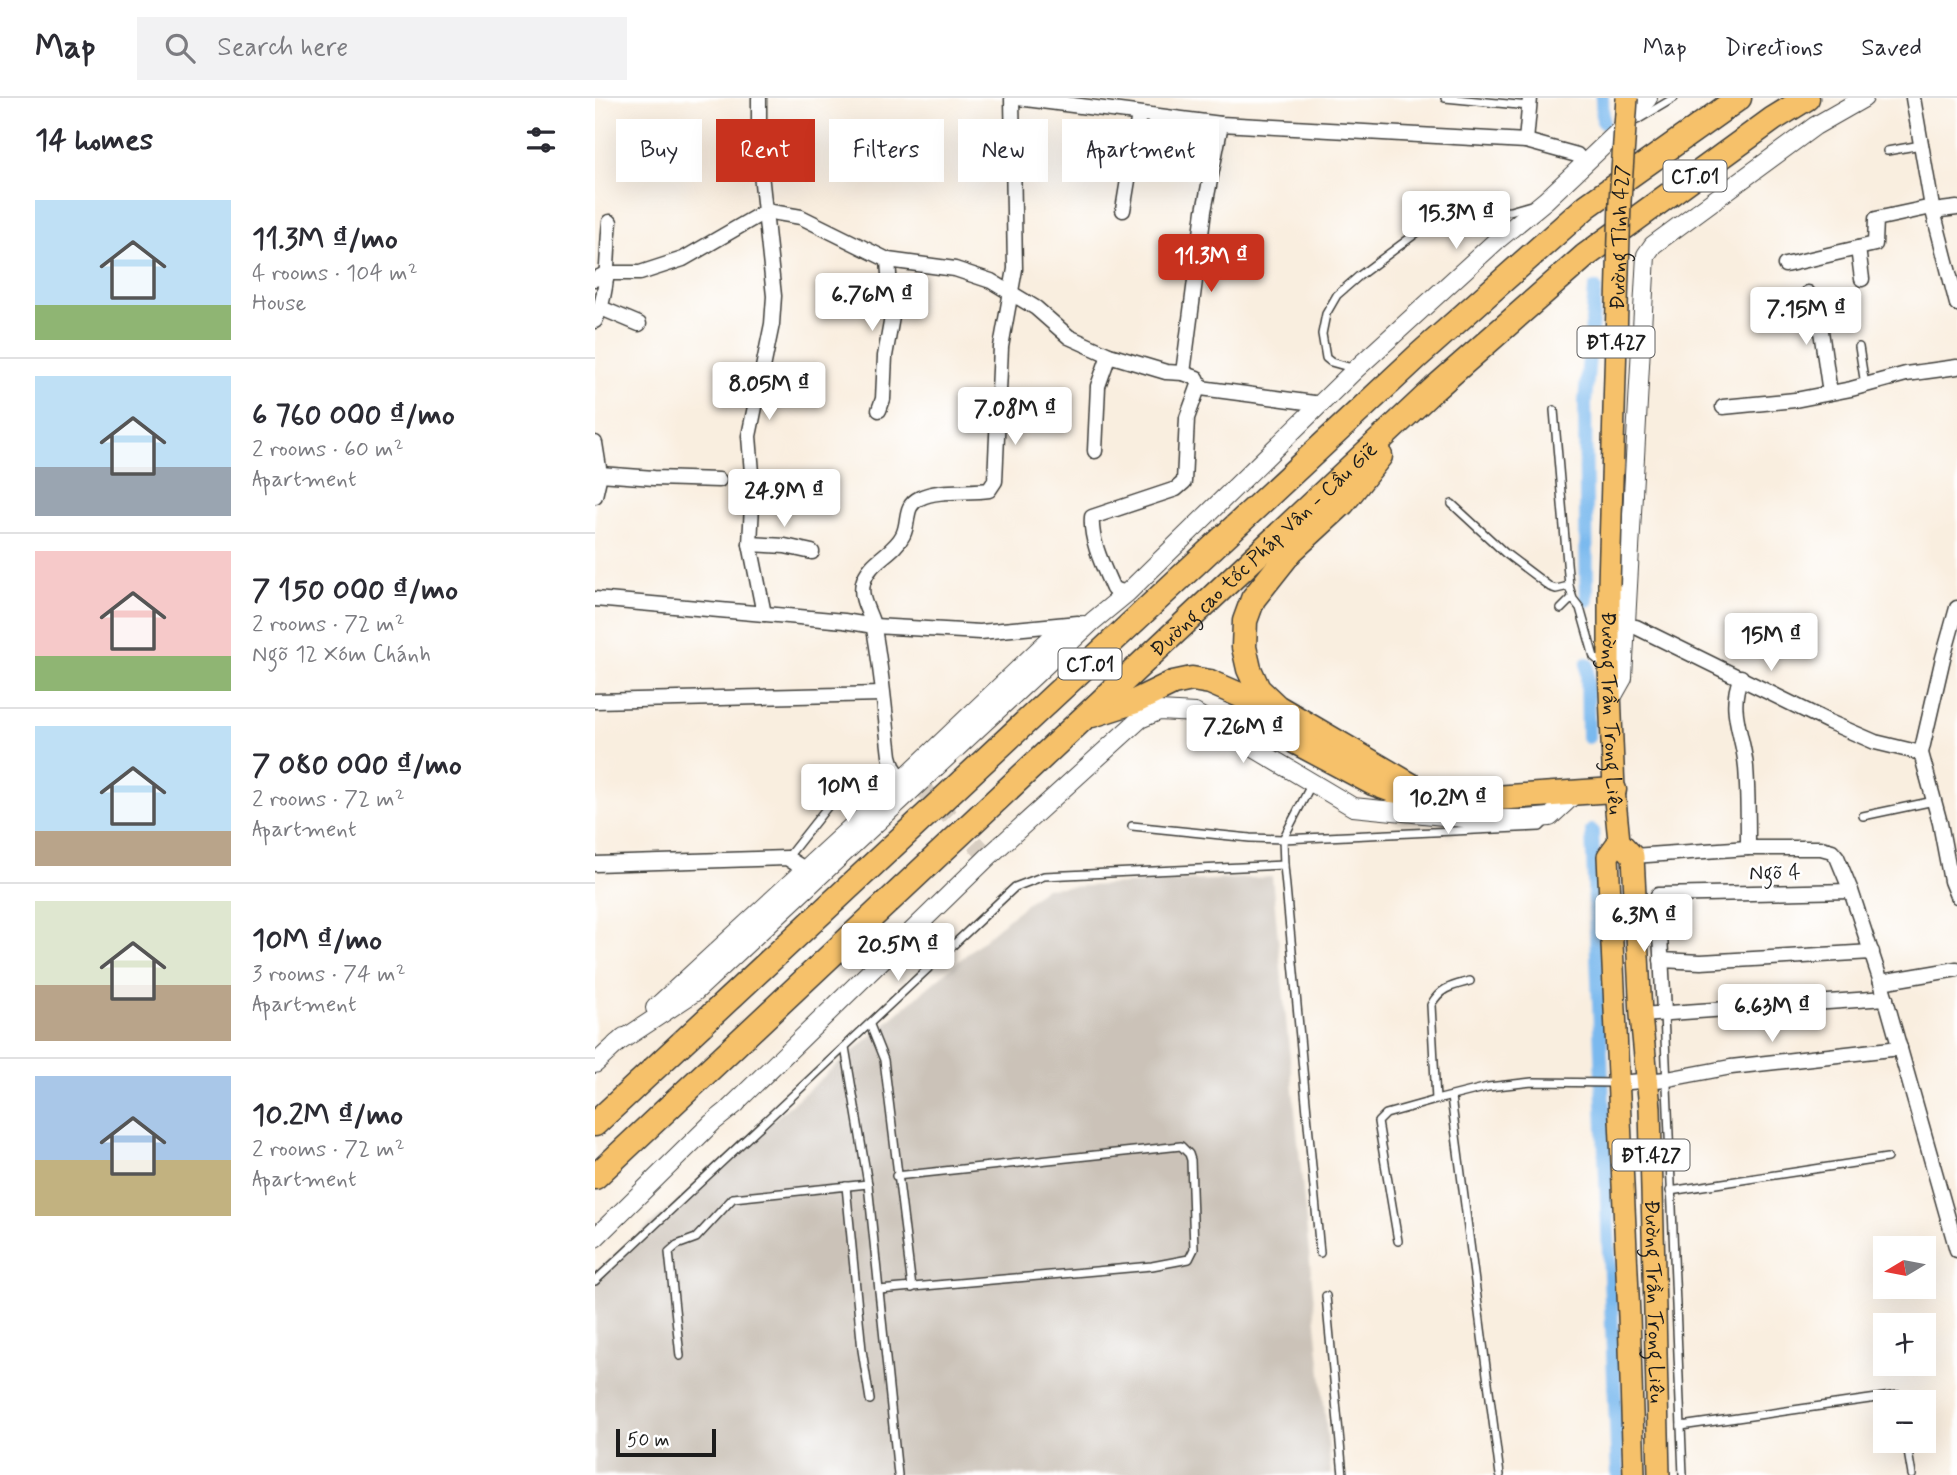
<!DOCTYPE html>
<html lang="en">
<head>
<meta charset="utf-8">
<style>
  :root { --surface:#fff; --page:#f2f2f3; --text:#2b2b33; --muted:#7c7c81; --line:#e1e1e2; --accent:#c8321e }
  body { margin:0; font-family:Mynerve,sans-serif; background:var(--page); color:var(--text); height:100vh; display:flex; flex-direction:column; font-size:26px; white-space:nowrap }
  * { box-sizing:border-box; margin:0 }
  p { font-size:23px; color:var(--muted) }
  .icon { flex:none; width:38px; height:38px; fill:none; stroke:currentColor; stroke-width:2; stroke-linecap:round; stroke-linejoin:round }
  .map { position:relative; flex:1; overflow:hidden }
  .drawer { display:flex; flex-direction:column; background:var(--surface); width:595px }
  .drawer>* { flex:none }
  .top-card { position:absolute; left:21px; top:21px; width:665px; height:63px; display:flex; gap:14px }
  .needle { width:46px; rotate:260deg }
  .fabs { position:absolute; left:1278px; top:1138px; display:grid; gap:14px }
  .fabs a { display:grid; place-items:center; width:63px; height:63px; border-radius:0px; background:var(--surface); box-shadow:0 7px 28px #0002; font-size:35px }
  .scale { position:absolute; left:21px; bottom:18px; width:100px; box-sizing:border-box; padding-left:7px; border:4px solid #1c1c1c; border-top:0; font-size:19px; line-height:24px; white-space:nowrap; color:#1c1c1c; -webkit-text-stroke:5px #fff; paint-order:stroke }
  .price { position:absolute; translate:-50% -60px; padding:0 16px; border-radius:7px; background:#fff; color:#222; font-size:23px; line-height:46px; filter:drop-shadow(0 2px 4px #0008) }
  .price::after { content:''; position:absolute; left:50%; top:42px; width:21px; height:16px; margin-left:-10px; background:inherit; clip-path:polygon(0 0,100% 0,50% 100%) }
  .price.active { background:var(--accent); color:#fff }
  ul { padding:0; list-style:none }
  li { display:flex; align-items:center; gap:21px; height:175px; padding:0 35px }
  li+li { border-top:2px solid var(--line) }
  li span { display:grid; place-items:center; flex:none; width:196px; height:140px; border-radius:0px; color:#555 }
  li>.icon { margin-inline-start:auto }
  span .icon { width:84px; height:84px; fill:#fffc; stroke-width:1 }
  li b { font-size:30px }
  h2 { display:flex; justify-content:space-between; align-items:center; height:84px; padding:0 35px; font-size:30px }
  .tag { padding:0 24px; border-radius:0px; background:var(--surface); box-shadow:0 7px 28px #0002; font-size:24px; line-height:63px }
  .tag.active { background:var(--accent); color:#fff }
  header { display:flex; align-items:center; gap:42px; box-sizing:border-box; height:98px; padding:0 35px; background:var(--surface); border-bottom:2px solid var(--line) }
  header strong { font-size:33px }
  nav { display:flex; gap:38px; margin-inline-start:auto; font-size:24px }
  .search { width:490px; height:63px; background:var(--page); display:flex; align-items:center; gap:18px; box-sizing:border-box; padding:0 24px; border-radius:0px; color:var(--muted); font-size:26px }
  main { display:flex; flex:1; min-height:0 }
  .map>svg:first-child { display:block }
</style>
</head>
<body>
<header>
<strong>Map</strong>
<div class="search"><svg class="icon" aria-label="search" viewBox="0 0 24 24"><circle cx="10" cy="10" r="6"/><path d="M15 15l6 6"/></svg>Search here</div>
<nav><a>Map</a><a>Directions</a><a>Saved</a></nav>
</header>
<main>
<section class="drawer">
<h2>14 homes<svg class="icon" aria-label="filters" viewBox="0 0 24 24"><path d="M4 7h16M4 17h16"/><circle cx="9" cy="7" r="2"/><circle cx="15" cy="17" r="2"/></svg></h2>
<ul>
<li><span style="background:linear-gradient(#bfe0f5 75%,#8fb573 0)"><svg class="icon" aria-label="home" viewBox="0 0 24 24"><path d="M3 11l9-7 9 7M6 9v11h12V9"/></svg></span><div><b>11.3M ₫/mo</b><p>4 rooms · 104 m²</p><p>House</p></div></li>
<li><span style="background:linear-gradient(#bfe0f5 65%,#9aa5b1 0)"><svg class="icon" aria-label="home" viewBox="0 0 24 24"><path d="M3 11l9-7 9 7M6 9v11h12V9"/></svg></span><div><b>6 760 000 ₫/mo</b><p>2 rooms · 60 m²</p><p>Apartment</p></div></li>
<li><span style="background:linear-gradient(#f6c9c9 75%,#8fb573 0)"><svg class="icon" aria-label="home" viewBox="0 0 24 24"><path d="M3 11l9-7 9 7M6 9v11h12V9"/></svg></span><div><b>7 150 000 ₫/mo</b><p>2 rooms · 72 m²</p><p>Ngõ 12 Xóm Chánh</p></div></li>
<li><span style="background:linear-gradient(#bfe0f5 75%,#b9a48a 0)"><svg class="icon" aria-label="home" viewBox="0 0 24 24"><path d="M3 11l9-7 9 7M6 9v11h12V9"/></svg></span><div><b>7 080 000 ₫/mo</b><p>2 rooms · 72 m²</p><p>Apartment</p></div></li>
<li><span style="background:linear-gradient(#dfe7d0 60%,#b9a48a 0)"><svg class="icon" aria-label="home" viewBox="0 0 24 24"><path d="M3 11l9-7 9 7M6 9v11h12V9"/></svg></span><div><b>10M ₫/mo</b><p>3 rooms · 74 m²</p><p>Apartment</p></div></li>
<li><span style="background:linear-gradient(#a9c7e8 60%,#c2b280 0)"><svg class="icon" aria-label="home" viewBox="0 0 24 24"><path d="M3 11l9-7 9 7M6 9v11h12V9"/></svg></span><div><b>10.2M ₫/mo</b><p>2 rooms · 72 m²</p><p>Apartment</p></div></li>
</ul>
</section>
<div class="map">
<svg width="1362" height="1377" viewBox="0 0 1362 1377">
  <rect width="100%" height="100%" fill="#fff"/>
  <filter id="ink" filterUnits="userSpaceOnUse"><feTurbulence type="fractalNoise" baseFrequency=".0143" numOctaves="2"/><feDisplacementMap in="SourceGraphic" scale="14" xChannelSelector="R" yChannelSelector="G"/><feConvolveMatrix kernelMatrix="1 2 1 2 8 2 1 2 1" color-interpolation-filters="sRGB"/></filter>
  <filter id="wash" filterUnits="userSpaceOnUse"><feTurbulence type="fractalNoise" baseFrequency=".00686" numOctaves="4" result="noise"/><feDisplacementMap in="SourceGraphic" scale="28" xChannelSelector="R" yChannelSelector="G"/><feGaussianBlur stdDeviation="1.57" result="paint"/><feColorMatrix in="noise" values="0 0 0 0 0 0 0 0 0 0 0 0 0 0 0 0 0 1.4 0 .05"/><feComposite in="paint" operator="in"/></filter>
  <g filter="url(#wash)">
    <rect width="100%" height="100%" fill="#f9eedf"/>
    <path fill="#cbc2b8" d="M677 779 736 1377H0V1174L449 790Z"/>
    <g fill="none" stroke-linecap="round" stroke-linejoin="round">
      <g stroke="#7ab9ee" stroke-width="14">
        <path d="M1007 0 1008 24"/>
        <path d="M992 502 990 304 1000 191"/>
        <path d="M992 566 993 639"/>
        <path d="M997 733 1023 1377"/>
      </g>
    </g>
  </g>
  <g filter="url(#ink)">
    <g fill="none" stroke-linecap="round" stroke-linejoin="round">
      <path stroke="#d8cec2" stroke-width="18" stroke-dasharray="18 9" stroke-linecap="butt" d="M324 686 393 759"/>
      <defs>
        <g id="service">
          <path d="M850 0 934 8"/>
          <path d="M1042 22 1079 0"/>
          <path d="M1292 53 1326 47"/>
          <path d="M1264 249 1270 287"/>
          <path d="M757 270 736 264 731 260 727 236 731 216 742 197 764 178 843 119 915 113 936 107"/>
          <path d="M959 312 974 488 978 501 985 510 999 559 1010 568"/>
          <path d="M857 406 910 455 955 489 961 491 974 488"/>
          <path d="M966 511 977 500"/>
          <path d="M1268 718 1339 703"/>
          <path d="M537 728 655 740 688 741 945 729 952 722"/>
          <path d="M192 760 237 703"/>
          <path d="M689 767 688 741 717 685"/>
          <path d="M875 883C856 888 845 890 836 907L841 1002 893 989 937 984 1021 985"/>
          <path d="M1069 915 1088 1377"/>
          <path d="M275 927 289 962 317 1190"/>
          <path d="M250 949 273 1086 303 1377"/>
          <path d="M856 999 905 1377"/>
          <path d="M251 1088 267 1252 275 1302"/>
          <path d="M1075 1093 1292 1060"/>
          <path d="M803 1143 783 1024 791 1016 841 1002"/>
          <path d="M0 1183 420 789 449 778 689 767 725 1155"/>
          <path d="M284 1192 557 1168 594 1161 599 1151 596 1062 594 1056 586 1048 301 1078"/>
          <path d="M731 1198 748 1377"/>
          <path d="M85 1258 74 1154 82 1147 101 1140 138 1100 273 1086"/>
          <path d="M1086 1328 1303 1297 1305 1304"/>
          <path d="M1311 1342 1317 1377"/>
        </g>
        <g id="minor">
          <path d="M164 0V57L179 198 177 226 154 338 158 387 155 446 169 516"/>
          <path d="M423 0 626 26 931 43 982 57 989 65"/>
          <path d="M1318 0 1337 109 1362 206"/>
          <path d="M931 43 935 0"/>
          <path d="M528 112 544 16"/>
          <path d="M1338 113 1362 110"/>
          <path d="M1263 150 1267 181"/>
          <path d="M1190 167 1280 146 1281 121 1337 109"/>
          <path d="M0 181 12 175H45L88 161 171 113 206 119 293 162 360 171 396 183 441 210 474 239 514 257 571 274 588 275 602 280 606 290 726 306"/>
          <path d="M1213 195 1224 219 1235 295"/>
          <path d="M6 210 44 226"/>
          <path d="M0 223C15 192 11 157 15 124"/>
          <path d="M588 275 609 113 626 26"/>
          <path d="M1128 309 1200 302 1256 291 1311 276 1362 269"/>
          <path d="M284 312 288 301 290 258 297 219 293 162"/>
          <path d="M0 345 5 376 0 398"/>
          <path d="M500 353 503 288 514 257"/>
          <path d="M5 376 59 380 124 382"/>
          <path d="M155 446 190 448 217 454"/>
          <path d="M532 495 518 491C509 470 495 443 497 419L581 391 589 384 592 320 604 287"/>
          <path d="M0 501 249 523 279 528 385 534 483 525"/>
          <path d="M1362 510 1348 560 1326 655 1345 725 1356 783 1362 798"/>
          <path d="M1030 529H1041L1234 624 1280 644 1326 655"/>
          <path d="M1146 579C1132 612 1148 635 1151 669 1153 696 1153 723 1153 750"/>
          <path d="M0 603 287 596"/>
          <path d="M307 682 298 668 295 658C290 616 287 573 279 531 276 515 264 502 268 485 274 462 298 457 308 437 315 423 308 408 325 400 342 391 374 395 394 392L400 383 406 249 420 171 417 0"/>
          <path d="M1038 758 1153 750H1226L1237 753 1242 759 1256 793 1286 884 1362 1152"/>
          <path d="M0 766 192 760 211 772"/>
          <path d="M1066 862 1106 864 1277 854"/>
          <path d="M1286 884 1362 871"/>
          <path d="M1069 914 1063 797 1256 793"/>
          <path d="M1046 917 1291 900"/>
          <path d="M1021 985 1073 981 1136 969 1305 950"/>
        </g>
        <g id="tertiary">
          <path d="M1015 603 1028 580 1051 157 1058 147 1220 28 1269 0"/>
          <path d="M60 910 307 682 457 539 488 527"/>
          <path d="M21 946 100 894 498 523 532 495 761 271 900 144 951 102 1024 33 1053 0"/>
          <path d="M0 966 29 939"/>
          <path d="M134 1011 393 759 545 621 564 613 600 615 758 709 879 721H930L955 719 982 694"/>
          <path d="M0 1140 117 1025 142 1005"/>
        </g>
        <g id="primary">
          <path id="s1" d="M1014 487V569L1019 692 1024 743 1038 758 1046 917 1055 1010 1064 1377"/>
          <path d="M1024 743 1013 758 1034 1218 1039 1377"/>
        </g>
        <g id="motorway">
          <path d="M785 358 748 405 696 453 658 501 650 523 649 549 654 571 663 591 682 609 817 688"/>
          <path d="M497 617 541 603 578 585 597 581 615 584 647 598 701 644 778 685 797 692 856 700 885 701 1019 692"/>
          <path d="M0 1026 823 258 992 108 1144 0"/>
          <path id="s2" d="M0 1079 839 291 990 158 1178 21 1212 0"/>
        </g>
      </defs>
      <use href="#service" stroke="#3d3c39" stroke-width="10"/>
      <use href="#minor" stroke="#3d3c39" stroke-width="17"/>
      <use href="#tertiary" stroke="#3d3c39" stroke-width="20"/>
      <use href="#primary" stroke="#3d3c39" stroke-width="24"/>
      <use href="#motorway" stroke="#3d3c39" stroke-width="27"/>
      <use href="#service" stroke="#fff" stroke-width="7"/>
      <use href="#minor" stroke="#fff" stroke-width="14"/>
      <use href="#tertiary" stroke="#fff" stroke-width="18"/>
      <use href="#primary" stroke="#f6c16b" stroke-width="21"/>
      <use href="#motorway" stroke="#f6c16b" stroke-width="24"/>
      <defs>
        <g id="primary-bridge">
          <path id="s3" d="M1014 487 1025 103 1032 0"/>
        </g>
      </defs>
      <use href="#primary-bridge" stroke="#3d3c39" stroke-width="24" stroke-linecap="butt"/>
      <use href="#primary-bridge" stroke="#f6c16b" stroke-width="21"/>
    </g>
  </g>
  <g text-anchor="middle" stroke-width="5" stroke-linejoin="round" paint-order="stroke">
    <g fill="#fff" stroke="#606060" stroke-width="2">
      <rect x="1068.5" y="62.5" width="63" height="31" rx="5"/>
      <rect x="982.5" y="228.5" width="77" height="31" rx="5"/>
      <rect x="463.5" y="550.5" width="63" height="31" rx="5"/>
      <rect x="1017.5" y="1041.5" width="77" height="31" rx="5"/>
    </g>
    <g font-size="19" font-weight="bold" fill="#1c1c1c">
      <text x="1100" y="85">CT.01</text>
      <text x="1021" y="251">ĐT.427</text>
      <text x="495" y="573">CT.01</text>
      <text x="1056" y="1064">ĐT.427</text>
    </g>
    <g font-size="21" fill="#1c1c1c" stroke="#fff">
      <text dy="7" stroke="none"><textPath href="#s3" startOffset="348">Đường Tỉnh 427</textPath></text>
      <text dy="7" stroke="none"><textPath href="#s2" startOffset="917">Đường cao tốc Pháp Vân - Cầu Giẽ</textPath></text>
      <text dy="7" stroke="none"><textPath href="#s1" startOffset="128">Đường Trần Trọng Liêu</textPath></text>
      <text transform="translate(1180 774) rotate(-1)" y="7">Ngõ 4</text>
      <text dy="7" stroke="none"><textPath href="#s1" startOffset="723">Đường Trần Trọng Liêu</textPath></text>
    </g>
  </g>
</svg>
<div class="fabs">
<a><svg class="needle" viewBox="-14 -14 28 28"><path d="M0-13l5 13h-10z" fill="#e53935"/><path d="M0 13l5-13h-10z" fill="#7c7c81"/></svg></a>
<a>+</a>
<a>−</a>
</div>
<div class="scale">50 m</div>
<b class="price" style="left:861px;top:153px">15.3M ₫</b>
<b class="price active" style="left:616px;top:196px">11.3M ₫</b>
<b class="price" style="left:277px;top:235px">6.76M ₫</b>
<b class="price" style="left:1211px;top:249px">7.15M ₫</b>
<b class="price" style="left:174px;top:324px">8.05M ₫</b>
<b class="price" style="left:420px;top:349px">7.08M ₫</b>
<b class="price" style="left:189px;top:431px">24.9M ₫</b>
<b class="price" style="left:1176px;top:575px">15M ₫</b>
<b class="price" style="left:648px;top:667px">7.26M ₫</b>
<b class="price" style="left:253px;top:726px">10M ₫</b>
<b class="price" style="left:853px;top:738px">10.2M ₫</b>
<b class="price" style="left:1049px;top:856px">6.3M ₫</b>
<b class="price" style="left:303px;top:885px">20.5M ₫</b>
<b class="price" style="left:1177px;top:946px">6.63M ₫</b>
<div class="top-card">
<a class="tag">Buy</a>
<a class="tag active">Rent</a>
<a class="tag">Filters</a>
<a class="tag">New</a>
<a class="tag">Apartment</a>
</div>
</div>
</main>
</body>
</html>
